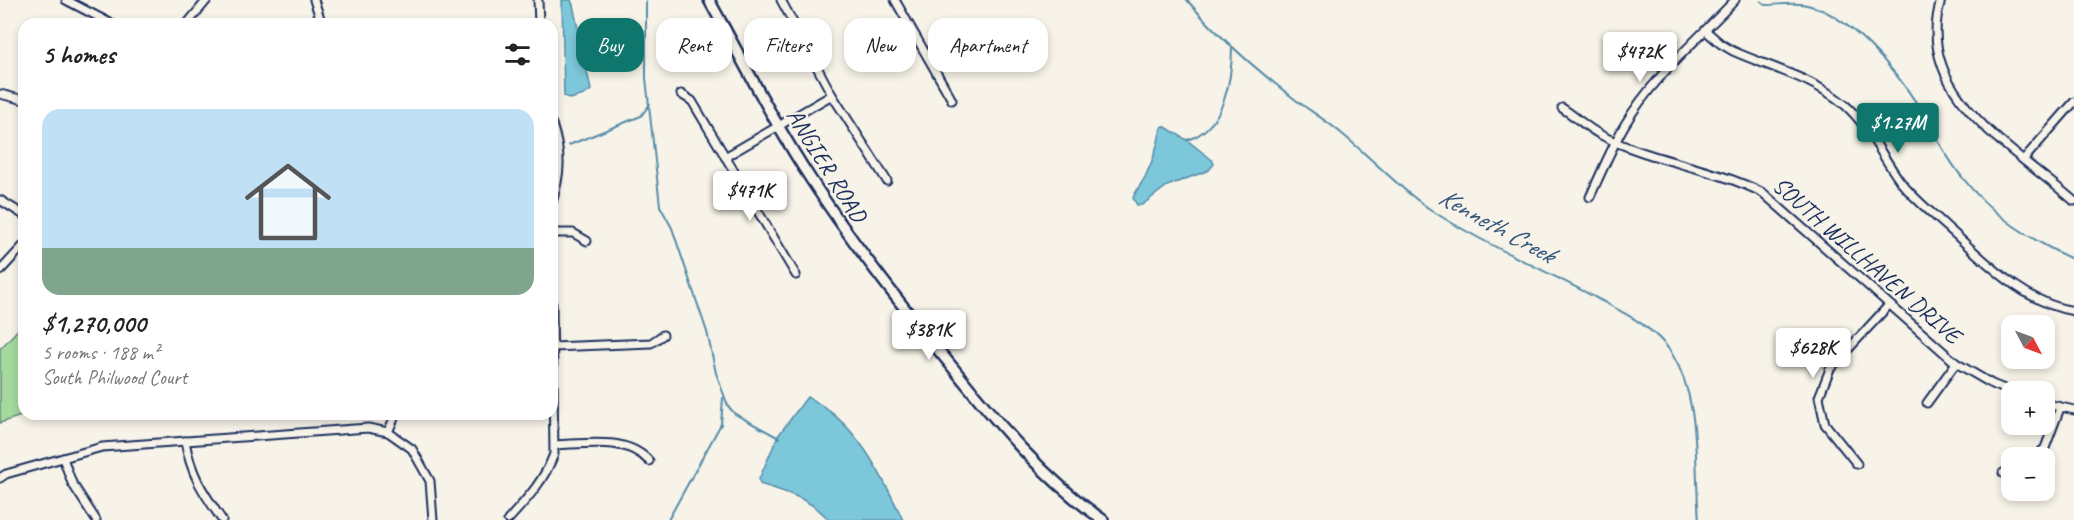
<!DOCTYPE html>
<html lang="en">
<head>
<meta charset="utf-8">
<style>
  :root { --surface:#fff; --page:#f6f6f6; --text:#202124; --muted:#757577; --line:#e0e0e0; --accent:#0f766e }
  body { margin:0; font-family:Caveat,sans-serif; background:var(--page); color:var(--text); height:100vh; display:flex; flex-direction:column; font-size:22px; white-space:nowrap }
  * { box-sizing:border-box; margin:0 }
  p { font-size:20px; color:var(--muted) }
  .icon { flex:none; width:33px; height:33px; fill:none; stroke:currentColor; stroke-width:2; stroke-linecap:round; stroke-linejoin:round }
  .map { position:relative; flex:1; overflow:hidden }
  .panel { position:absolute; left:18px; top:18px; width:540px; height:402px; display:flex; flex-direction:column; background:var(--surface); border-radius:18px; box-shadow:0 3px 9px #0003 }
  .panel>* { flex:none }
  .guide { position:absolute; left:576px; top:18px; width:570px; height:54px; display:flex; gap:12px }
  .needle { width:39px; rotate:131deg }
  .tools { position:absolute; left:2001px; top:315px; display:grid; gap:12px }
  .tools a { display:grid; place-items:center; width:54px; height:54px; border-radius:12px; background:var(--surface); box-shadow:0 3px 9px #0003; font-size:30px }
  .price { position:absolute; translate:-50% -51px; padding:0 14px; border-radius:6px; background:#fff; color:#222; font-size:20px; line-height:39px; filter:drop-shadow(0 2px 3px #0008) }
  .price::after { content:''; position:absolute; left:50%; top:36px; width:18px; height:14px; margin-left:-9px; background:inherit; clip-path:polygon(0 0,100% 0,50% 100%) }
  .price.selected { background:var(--accent); color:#fff }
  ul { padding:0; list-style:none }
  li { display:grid; align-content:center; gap:12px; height:318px; padding:0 24px }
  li+li { border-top:2px solid var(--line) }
  li span { display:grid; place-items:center; height:186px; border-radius:18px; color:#555 }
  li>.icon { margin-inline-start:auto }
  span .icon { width:108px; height:108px; fill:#fffc; stroke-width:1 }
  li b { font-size:26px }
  h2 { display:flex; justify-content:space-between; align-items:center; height:72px; padding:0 24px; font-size:26px }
  .tag { padding:0 21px; border-radius:18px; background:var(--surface); box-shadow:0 3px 9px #0003; font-size:21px; line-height:54px }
  .tag.selected { background:var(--accent); color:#fff }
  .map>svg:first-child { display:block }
</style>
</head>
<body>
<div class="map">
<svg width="2074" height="520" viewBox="0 0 2074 520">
  <rect width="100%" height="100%" fill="#f7f3e8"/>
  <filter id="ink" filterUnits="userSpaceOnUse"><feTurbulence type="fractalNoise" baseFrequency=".0167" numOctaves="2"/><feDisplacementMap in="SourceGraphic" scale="12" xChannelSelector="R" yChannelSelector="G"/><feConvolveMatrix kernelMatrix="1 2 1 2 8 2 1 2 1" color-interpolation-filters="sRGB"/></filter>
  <g filter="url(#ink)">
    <path fill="#a4da9d" stroke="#60847e" stroke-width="1.5" d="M24 323V414H27L0 423V349Z"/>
    <g fill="#7bc8da" stroke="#558ba8" stroke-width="1.5">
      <path d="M562 0H571L573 5 591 90 584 95 570 99 564 96Z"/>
      <path d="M1164 126 1187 140 1212 160 1214 164 1209 170 1167 186 1142 205H1137L1133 198C1136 191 1141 184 1145 177 1153 161 1158 145 1161 128Z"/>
      <path d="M807 397C855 420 881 473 903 520H829C811 499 786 492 760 484L759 479 778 436Z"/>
    </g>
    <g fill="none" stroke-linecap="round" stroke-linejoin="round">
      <g stroke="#558ba8" stroke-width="2">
        <path d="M646 0V78L660 206 672 228 707 332 716 373 728 406 735 414 779 438"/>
        <path d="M1187 0C1219 38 1258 71 1297 101 1312 112 1327 121 1341 133 1375 161 1404 194 1442 217 1492 248 1547 271 1598 299 1624 313 1654 327 1671 352 1702 402 1694 464 1699 520"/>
        <path d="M1761 1 1766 5C1778 5 1794 2 1807 5 1849 14 1897 72 1919 107 1933 131 1945 156 1962 177 1991 215 2031 240 2074 260"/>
        <path d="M1187 140C1224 129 1232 80 1232 47"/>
        <path d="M569 145 641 116 650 104"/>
        <path d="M668 520 721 424 723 398"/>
      </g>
      <defs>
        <g id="minor">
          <path d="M66 0 112 24"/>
          <path d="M314 0 320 18"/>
          <path d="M538 0 539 24"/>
          <path d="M781 0 832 95 887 181"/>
          <path d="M895 0 952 100"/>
          <path d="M1941 0C1912 94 2015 149 2074 201"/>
          <path d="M187 24 207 0"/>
          <path d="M1706 31 1721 44 1733 51C1771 68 1811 77 1844 104 1869 126 1881 155 1900 181 1913 198 1931 212 1946 226 1983 259 2023 303 2074 311"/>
          <path d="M0 94 24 100"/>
          <path d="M681 94 692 101 796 275"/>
          <path d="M1562 108C1575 116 1587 128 1601 135 1650 161 1712 167 1763 193L1956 363 1992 384 2012 392"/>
          <path d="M552 124C562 155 561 172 552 203"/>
          <path d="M725 157 832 95"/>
          <path d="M2024 159 2074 102"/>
          <path d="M1590 197C1601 173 1611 149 1624 126 1652 78 1697 40 1735 0"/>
          <path d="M0 200 24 215"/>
          <path d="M552 233H573L587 241"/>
          <path d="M0 271 24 245"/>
          <path d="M553 347 651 343 663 335"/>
          <path d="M1927 403 1956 363"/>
          <path d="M2044 403 2074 410"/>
          <path d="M388 432 396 414"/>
          <path d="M185 441C191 475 203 492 222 520"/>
          <path d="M556 445C586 444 626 436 649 461"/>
          <path d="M63 458 72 483 96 520"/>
          <path d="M2034 458 2045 448 2060 408"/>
          <path d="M1857 464 1825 424 1819 397 1830 369 1889 305"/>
          <path d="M2003 473 2012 469"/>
          <path d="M0 478 6 474 102 447 368 428 388 432 412 449 430 481 433 520"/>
          <path d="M508 520C527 499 544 481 554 454L552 304"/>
        </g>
        <path id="tertiary" d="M709 0C743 61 774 123 812 181 855 247 904 309 954 369 1000 426 1043 478 1103 520"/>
      </defs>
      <use href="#minor" stroke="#1b2f5e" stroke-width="11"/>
      <use href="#tertiary" stroke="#1b2f5e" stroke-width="14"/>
      <use href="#minor" stroke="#f7f3e8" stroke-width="7"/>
      <use href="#tertiary" stroke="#f7f3e8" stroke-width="9"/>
    </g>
  </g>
  <g text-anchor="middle" stroke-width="5" stroke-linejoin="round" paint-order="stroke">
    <g font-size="24" fill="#1b2f5e" stroke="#f7f3e8">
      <text transform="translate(827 165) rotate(58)" y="8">ANGIER ROAD</text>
      <text transform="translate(1867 260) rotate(41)" y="8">SOUTH WILLHAVEN DRIVE</text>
    </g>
    <g font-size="26" font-style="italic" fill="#33557d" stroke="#f7f3e8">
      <text transform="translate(1497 225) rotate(29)" y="9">Kenneth Creek</text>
    </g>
  </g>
</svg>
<div class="tools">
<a><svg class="needle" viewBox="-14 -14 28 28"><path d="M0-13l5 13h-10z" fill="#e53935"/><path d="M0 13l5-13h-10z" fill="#757577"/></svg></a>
<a>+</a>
<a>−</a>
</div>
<b class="price" style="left:1640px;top:83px">$472K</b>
<b class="price selected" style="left:1898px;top:154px">$1.27M</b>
<b class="price" style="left:750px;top:222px">$471K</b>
<b class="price" style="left:929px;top:361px">$381K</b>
<b class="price" style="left:1813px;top:379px">$628K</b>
<div class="guide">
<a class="tag selected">Buy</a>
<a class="tag">Rent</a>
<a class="tag">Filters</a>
<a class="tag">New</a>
<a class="tag">Apartment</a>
</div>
<section class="panel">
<h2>5 homes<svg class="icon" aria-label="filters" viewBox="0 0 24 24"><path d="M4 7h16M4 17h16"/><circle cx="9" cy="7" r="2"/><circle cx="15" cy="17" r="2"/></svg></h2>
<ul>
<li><span style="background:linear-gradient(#bfe0f5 75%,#7fa58c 0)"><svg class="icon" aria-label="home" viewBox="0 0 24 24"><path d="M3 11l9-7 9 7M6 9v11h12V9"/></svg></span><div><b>$1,270,000</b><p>5 rooms · 188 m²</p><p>South Philwood Court</p></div></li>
</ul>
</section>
</div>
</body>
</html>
